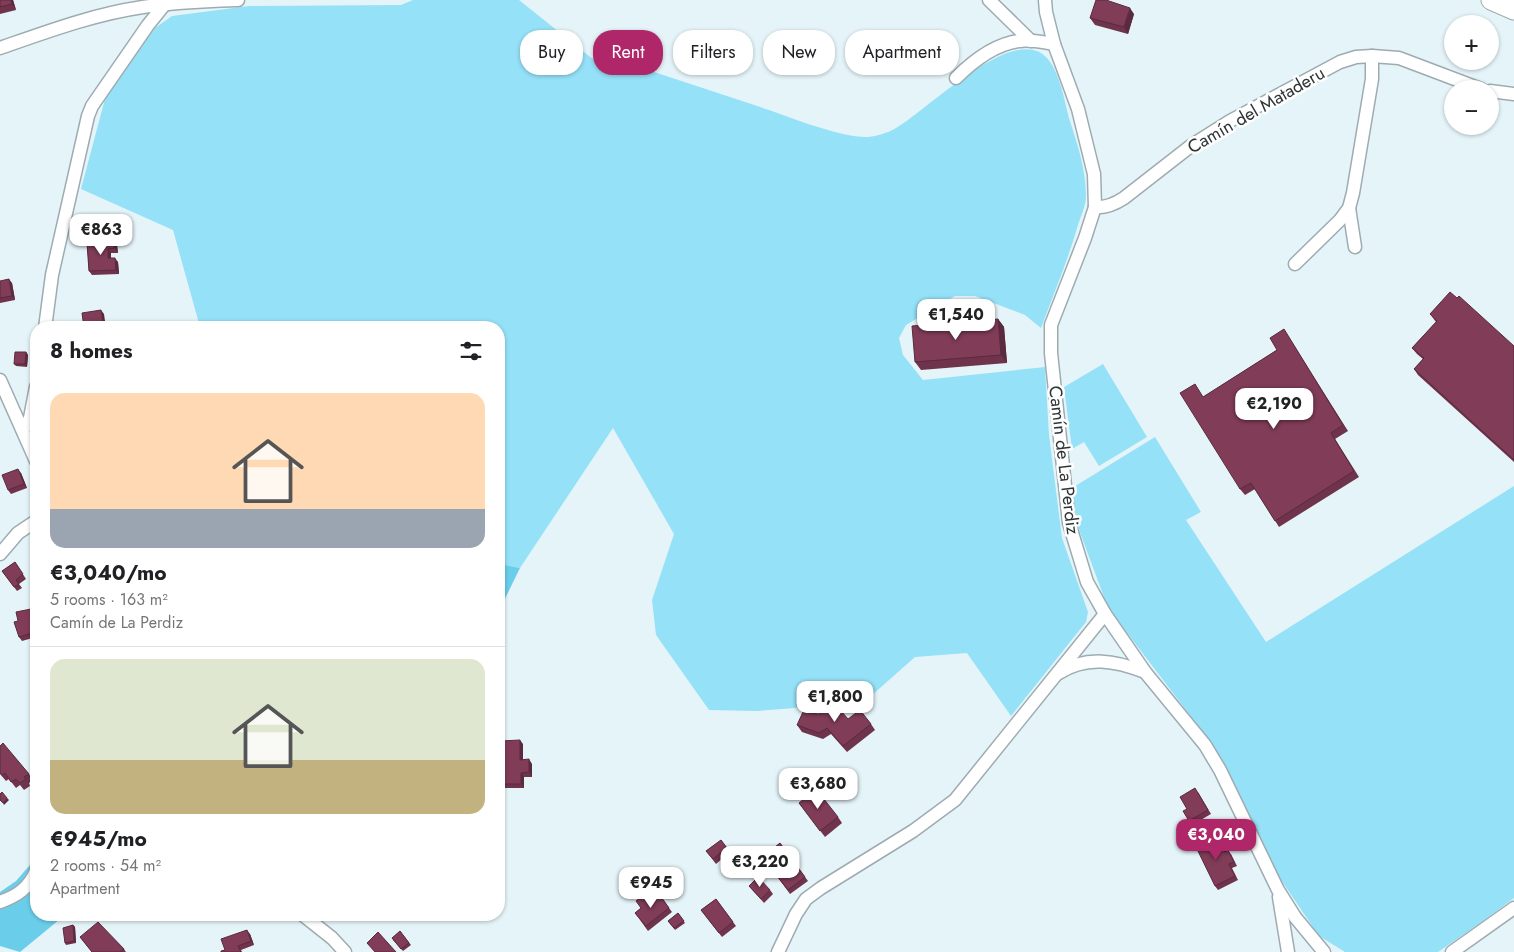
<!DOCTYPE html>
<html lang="en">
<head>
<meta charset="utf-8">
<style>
  :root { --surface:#fff; --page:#f2f2f2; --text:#202124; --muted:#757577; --line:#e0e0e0; --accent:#af2769 }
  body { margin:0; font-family:Jost,sans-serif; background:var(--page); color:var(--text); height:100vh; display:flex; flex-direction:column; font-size:19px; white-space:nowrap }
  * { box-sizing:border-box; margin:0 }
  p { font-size:16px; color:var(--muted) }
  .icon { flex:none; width:28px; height:28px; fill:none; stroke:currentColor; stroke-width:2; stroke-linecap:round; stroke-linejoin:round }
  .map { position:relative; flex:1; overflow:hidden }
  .details { position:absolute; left:30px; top:321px; width:475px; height:600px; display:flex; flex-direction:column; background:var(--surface); border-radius:20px; box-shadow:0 1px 4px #0004 }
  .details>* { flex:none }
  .banner { position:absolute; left:520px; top:30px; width:475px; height:45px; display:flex; gap:10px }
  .buttons { position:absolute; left:1444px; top:15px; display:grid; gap:10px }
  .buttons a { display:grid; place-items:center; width:55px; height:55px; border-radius:50%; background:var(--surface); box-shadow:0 1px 4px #0004; font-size:25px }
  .price { position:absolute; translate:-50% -42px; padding:0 11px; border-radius:10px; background:#fff; color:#222; font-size:16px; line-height:32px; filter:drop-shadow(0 1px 2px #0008) }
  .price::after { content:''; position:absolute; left:50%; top:30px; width:15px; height:11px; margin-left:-8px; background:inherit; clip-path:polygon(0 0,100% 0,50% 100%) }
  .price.active { background:var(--accent); color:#fff }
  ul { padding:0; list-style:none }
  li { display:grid; align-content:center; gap:10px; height:265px; padding:0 20px }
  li+li { border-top:1px solid var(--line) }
  li span { display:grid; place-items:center; height:155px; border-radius:15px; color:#555 }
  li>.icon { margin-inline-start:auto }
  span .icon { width:90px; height:90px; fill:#fffc; stroke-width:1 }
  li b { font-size:21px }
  h2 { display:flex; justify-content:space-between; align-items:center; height:60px; padding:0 20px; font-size:21px }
  .chip { padding:0 18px; border-radius:20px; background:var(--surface); box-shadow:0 1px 4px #0004; font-size:18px; line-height:45px }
  .chip.active { background:var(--accent); color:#fff }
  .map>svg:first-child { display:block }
</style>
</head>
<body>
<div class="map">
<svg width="1514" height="952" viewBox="0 0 1514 952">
  <rect width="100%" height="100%" fill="#e5f4f9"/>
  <g fill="#95e1f8">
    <path d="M413 0H519L594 60H618C669 77 719 93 769 110 795 119 842 138 868 137 877 136 888 133 896 128 927 111 1014 21 1047 58 1060 73 1064 99 1069 118 1077 143 1086 169 1086 196 1086 205 1081 216 1078 225 1068 260 1054 293 1041 328L1025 315 975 296H955L906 325 899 338 903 355 923 380 1045 367 1049 435 1062 538 1088 612 1086 622 1011 716 967 653 915 657 854 711 835 694 808 707 756 711 709 710 656 635 652 600 674 534 613 428 520 568 500 564 499 567V328L200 327 173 230 81 189 106 95 155 28 172 16 249 6 401 5Z"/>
    <path d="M1103 364 1147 437 1099 466 1084 442 1072 449 1064 387Z"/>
    <path d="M1155 437 1201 512 1186 520 1266 642 1514 486V898L1482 922 1438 952H1345L1319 936 1277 874 1215 748 1108 608 1078 527 1072 488Z"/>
  </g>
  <g fill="#6aceea">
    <path d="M500 564 520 568 499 611V567Z"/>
    <path d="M36 858V915H65L20 952 0 946V892L16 881Z"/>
  </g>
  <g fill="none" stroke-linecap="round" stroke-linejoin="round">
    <defs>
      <g id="minor">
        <path d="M989 0 1031 41"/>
        <path d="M1045 0 1046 12 1054 44 1078 109 1094 174 1095 207 1085 238 1051 325V353L1069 523 1087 582 1105 614 1145 672 1205 745 1220 770 1278 890 1295 917 1324 952"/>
        <path d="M0 48C46 32 94 14 143 7 174 2 207 1 238 0"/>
        <path d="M1372 56 1399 58 1481 89"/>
        <path d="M956 78C972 62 995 44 1019 41 1030 39 1042 42 1054 44"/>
        <path d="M1490 91 1514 94"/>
        <path d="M1095 207C1106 208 1115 204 1124 198L1192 145 1230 121 1340 62 1356 57 1372 56V79L1353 193 1349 208 1340 220 1295 264"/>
        <path d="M1349 208 1355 247"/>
        <path d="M45 328 52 275 88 116 92 106 148 25 165 4"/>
        <path d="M0 380 36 461"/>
        <path d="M23 431 30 418 36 387"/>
        <path d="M0 554 18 533 36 521"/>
        <path d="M1059 673C1087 655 1116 661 1145 672"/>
        <path d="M1279 897 1288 952"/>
        <path d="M0 902C17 896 29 888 36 871"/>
        <path d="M303 915 332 938 345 952"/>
        <path d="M778 952 796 914 806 899 821 888 913 831 955 800 1105 614"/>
        <path d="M1452 952 1514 908"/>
      </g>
      <path id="highway" d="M1491 0 1514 10"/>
    </defs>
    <use href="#minor" stroke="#9eacb1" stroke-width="15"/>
    <use href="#highway" stroke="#9eacb1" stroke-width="21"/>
    <use href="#minor" stroke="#fff" stroke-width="12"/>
    <use href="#highway" stroke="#fff" stroke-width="19"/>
  </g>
  <g fill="#6f344c">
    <path d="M0 0H13L16 10 0 14Z"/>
    <path d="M1134 14 1128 34 1095 25 1090 18Z"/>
    <path d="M87 243 117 245 118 253H111V258L118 262 119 274 92 275 89 271Z"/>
    <path d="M0 281 12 283 15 300 0 303Z"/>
    <path d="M1430 314 1514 346V462L1418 375 1414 369 1423 359 1417 354 1412 348 1436 322Z"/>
    <path d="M998 319 1004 327 1007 363 921 370 915 362Z"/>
    <path d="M1288 336 1348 431 1335 439 1359 477 1279 527 1255 489 1245 495 1240 489 1203 397 1277 350Z"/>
    <path d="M26 352 28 355 27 367 16 366 14 364Z"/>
    <path d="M21 473 27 488 11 494 8 490Z"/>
    <path d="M15 562 26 579 19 584 22 588 17 591 2 571Z"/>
    <path d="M34 613 36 623V637L22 641 19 637 18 621Z"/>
    <path d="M848 719 871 724 875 730 847 752 831 734 823 739 802 732 797 725Z"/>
    <path d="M523 744V760L532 764V777H524V788H505L502 784Z"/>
    <path d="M0 746 29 774 33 780 29 783 30 786 24 790 20 785 16 788 9 779 6 781 0 774Z"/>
    <path d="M1198 792 1211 814 1192 825 1189 821 1187 809Z"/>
    <path d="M799 803 838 817 842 823 825 837Z"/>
    <path d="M1217 836 1226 851 1231 854 1237 866 1232 868 1238 880 1218 890 1215 886Z"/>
    <path d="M721 840 730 852 716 864 706 851Z"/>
    <path d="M780 843 808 881 790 894 767 863 770 861Z"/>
    <path d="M749 886 770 890 773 894 764 903Z"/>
    <path d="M659 894 672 912 648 931 635 913Z"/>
    <path d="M716 899 736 926 722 937 701 910Z"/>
    <path d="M678 913 685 923 675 930 668 921Z"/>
    <path d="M208 915H225L212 920Z"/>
    <path d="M73 925 75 927 76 943 66 945 65 943Z"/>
    <path d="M400 931 411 945 403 951 393 940Z"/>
    <path d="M250 934 254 945 241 950 242 952H221Z"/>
    <path d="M80 937 124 949 126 952H92Z"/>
  </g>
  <g fill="#5a2a3e">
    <path d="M11 0H13L16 10 12 4Z"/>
    <path d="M1130 8 1134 14 1128 34 1124 27Z"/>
    <path d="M114 241 117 245 118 253 115 248Z"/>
    <path d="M108 249 111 253V262L108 258Z"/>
    <path d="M115 258 118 262 119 274 116 270Z"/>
    <path d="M9 279 12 283 15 300 12 296Z"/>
    <path d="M101 310 104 314 106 328 103 325Z"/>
    <path d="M998 319 1004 327 1007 363 1001 355Z"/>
    <path d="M26 352 28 355 27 367 25 364Z"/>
    <path d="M18 469 21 473 27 488 24 484Z"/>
    <path d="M31 609 34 613 36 623V632Z"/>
    <path d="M520 740 523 744V764L520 760Z"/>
    <path d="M529 759 532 764V777L529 772Z"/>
    <path d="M521 773 524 777V788L521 784Z"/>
    <path d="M7 798 9 800 4 805 3 803Z"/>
    <path d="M73 925 75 927 76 943 74 941Z"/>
    <path d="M247 930 250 934 254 945 251 941Z"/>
  </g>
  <g fill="#813c58" stroke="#5a2a3e">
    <path d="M0 0H11L12 4 0 7Z"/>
    <path d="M1096 0H1106L1130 8 1124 27 1090 18Z"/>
    <path d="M114 241 115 248 108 249V258H115L116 270 89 271 87 243Z"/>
    <path d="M9 279 12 296 0 298V281Z"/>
    <path d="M1450 292 1457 298 1459 296 1514 346V460L1414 369 1424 358 1412 348 1437 321 1430 314Z"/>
    <path d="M101 310 103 325 116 323 117 328H84L82 313Z"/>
    <path d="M998 319 1001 355 915 362 912 326Z"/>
    <path d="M1284 329 1343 425 1331 433 1354 471 1275 521 1251 483 1240 489 1180 393 1195 384 1203 397 1277 350 1270 338Z"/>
    <path d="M15 352H26L25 364H14Z"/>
    <path d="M18 469 24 484 8 490 2 475Z"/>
    <path d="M15 562 23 574 16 580 19 584 14 587 2 571Z"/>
    <path d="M31 609 36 632 19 637 14 622 18 621 16 612Z"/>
    <path d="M834 703 848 719 860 710 871 724 843 746 827 728 819 733 797 725 803 712 819 714Z"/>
    <path d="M520 740V760L529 759V772L521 773V784H502L501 741Z"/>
    <path d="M3 743 29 774 24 777 26 779 20 783 16 779 11 782 5 773 2 775 0 773V746Z"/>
    <path d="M1195 788 1208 810 1189 821 1183 811 1187 809 1180 797Z"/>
    <path d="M816 789 838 817 820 831 799 803Z"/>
    <path d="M2 792 7 798 3 803 0 800V794Z"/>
    <path d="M1217 836 1225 852 1228 850 1234 862 1229 864 1235 876 1215 886 1196 847Z"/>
    <path d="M721 840 727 848 713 859 706 851Z"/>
    <path d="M780 843 805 877 788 890 767 863 771 861 766 854Z"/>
    <path d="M758 877 770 890 761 899 749 886Z"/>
    <path d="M645 894 651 901 659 894 669 908 646 926 635 913 641 908 636 901Z"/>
    <path d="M716 899 733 922 719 933 701 910Z"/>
    <path d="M678 913 684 921 674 928 668 921Z"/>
    <path d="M98 922 124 949 120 952H92L80 937Z"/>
    <path d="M73 925 74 941 65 943 63 928Z"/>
    <path d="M247 930 251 941 238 946 241 952H221V951L225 950 221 939Z"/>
    <path d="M400 931 409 943 401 949 392 938Z"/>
    <path d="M378 932 396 952H375L367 943Z"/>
  </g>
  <g text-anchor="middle" stroke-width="5" stroke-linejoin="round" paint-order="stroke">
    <g font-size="18" fill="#2e3436" stroke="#fefefe">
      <text transform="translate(1256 110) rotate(-30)" y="6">Camín del Mataderu</text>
      <text transform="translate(1064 460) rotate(83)" y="6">Camín de La Perdiz</text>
    </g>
  </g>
</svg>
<div class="buttons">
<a>+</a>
<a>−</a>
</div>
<b class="price" style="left:101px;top:256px">€863</b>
<b class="price" style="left:956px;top:341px">€1,540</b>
<b class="price" style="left:1274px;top:430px">€2,190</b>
<b class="price" style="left:835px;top:723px">€1,800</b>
<b class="price" style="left:818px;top:810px">€3,680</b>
<b class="price active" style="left:1216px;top:861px">€3,040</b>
<b class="price" style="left:760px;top:888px">€3,220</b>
<b class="price" style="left:651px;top:909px">€945</b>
<div class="banner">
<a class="chip">Buy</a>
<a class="chip active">Rent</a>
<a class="chip">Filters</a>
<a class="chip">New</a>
<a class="chip">Apartment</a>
</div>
<section class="details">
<h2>8 homes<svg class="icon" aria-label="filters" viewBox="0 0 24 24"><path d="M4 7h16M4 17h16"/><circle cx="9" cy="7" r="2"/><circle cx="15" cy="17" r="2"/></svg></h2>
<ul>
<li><span style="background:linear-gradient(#ffd9b3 75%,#9aa5b1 0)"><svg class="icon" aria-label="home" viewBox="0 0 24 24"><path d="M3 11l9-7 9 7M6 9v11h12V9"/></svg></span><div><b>€3,040/mo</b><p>5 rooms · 163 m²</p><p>Camín de La Perdiz</p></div></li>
<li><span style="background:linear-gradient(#dfe7d0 65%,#c2b280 0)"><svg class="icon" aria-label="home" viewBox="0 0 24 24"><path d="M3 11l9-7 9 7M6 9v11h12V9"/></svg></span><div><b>€945/mo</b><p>2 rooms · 54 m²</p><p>Apartment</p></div></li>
</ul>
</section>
</div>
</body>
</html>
